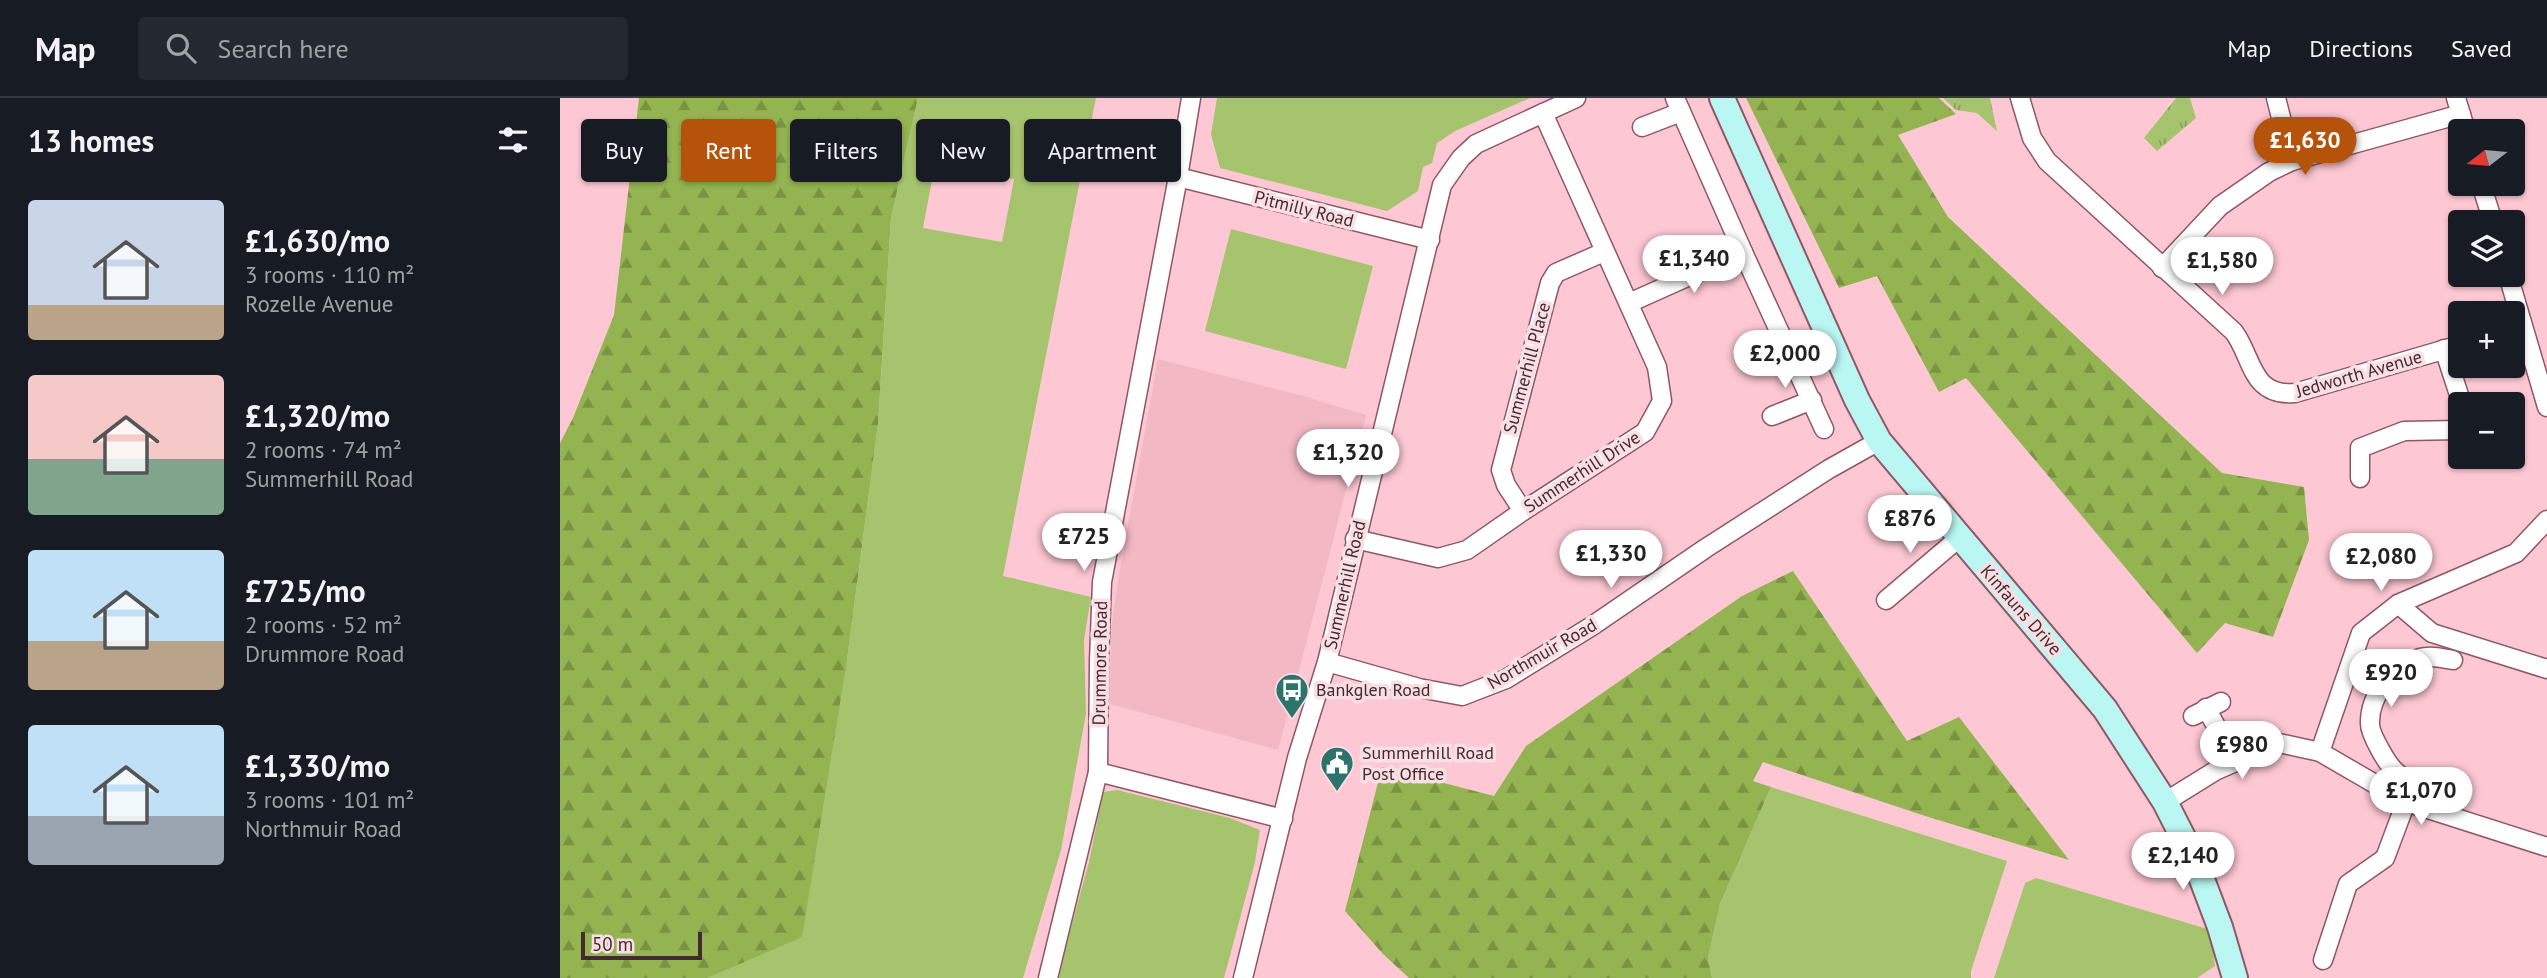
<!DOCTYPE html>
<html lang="en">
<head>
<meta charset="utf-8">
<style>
  :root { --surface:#171b24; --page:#242831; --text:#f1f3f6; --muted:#9ea1a6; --line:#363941; --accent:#b45309 }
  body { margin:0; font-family:"PT Sans",sans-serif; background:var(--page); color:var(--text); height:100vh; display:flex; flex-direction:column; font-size:26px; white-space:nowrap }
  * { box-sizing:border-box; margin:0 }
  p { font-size:23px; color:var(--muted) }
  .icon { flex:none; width:38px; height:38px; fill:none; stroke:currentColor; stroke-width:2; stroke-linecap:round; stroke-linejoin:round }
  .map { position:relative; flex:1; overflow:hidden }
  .panel { display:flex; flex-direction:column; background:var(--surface); width:560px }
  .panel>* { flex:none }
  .top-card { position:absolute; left:21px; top:21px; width:665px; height:63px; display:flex; gap:14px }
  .needle { width:46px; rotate:254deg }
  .buttons { position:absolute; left:1888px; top:21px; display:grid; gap:14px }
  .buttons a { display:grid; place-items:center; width:77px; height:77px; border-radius:7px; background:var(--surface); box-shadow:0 2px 5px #0004; font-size:35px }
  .scale { position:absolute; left:21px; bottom:18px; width:121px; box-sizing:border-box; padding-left:7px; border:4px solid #432a30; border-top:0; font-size:19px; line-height:24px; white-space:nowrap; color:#432a30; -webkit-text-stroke:5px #f9dee3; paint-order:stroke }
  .price { position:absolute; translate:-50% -60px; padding:0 16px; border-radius:24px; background:#fff; color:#222; font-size:23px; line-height:46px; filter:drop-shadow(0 2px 4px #0008) }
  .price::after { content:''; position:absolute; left:50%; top:42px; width:21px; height:16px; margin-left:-10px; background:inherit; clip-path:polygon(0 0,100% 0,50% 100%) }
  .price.current { background:var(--accent); color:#fff }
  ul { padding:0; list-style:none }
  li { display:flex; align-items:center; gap:21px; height:175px; padding:0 28px }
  li span { display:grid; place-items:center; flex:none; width:196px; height:140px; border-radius:7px; color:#555 }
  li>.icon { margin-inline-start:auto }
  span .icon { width:84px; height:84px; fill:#fffc; stroke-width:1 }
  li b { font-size:30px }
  h2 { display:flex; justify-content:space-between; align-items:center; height:84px; padding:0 28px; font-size:30px }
  .pill { padding:0 24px; border-radius:7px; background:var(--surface); box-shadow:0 2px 5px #0004; font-size:24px; line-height:63px }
  .pill.current { background:var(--accent); color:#fff }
  header { display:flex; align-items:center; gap:42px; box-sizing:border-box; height:98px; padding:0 35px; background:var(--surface); border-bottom:2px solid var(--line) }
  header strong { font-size:33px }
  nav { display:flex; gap:38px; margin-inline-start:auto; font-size:24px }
  .search { width:490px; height:63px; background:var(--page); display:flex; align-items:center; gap:18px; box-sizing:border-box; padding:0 24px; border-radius:7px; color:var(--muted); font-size:26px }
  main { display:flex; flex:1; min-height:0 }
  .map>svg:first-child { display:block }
</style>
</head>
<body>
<header>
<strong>Map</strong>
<div class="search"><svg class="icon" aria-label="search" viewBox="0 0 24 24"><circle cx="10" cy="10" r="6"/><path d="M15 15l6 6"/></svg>Search here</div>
<nav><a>Map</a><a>Directions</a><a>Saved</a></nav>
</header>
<main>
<section class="panel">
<h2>13 homes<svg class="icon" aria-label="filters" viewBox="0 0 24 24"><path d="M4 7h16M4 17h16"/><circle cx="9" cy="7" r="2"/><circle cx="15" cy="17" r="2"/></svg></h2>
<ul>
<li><span style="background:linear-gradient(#c9d6e8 75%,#b9a48a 0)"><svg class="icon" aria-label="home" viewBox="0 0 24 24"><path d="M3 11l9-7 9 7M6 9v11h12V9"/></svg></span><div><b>£1,630/mo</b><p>3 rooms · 110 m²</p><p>Rozelle Avenue</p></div></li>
<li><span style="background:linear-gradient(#f6c9c9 60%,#7fa58c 0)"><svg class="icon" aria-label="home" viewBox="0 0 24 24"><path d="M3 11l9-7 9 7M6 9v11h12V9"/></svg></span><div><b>£1,320/mo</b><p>2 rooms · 74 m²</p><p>Summerhill Road</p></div></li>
<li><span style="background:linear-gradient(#bfe0f5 65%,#b9a48a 0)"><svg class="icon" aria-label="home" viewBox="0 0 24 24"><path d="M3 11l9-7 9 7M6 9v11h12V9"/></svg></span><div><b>£725/mo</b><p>2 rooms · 52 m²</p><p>Drummore Road</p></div></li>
<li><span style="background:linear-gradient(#bfe0f5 65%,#9aa5b1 0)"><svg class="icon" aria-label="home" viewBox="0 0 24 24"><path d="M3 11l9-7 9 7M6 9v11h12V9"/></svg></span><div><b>£1,330/mo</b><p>3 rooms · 101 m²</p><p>Northmuir Road</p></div></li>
</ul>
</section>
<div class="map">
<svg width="1987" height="880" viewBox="0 0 1987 880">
  <defs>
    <pattern id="forest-firs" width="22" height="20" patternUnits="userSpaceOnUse" patternTransform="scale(1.75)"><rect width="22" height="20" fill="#93b450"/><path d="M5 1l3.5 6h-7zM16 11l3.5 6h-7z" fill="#7a9343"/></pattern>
    <pattern id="park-tufts" width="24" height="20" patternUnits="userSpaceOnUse" patternTransform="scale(1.75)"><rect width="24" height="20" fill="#a6c46e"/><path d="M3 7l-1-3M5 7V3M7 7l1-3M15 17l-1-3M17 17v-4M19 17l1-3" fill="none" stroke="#899f5b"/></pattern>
  </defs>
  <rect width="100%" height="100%" fill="#fdc8d3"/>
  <path fill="#f2b8c4" d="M598 261 740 297 806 317 718 652 550 606 551 532 557 488Z"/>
  <g fill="#a6c46e" fill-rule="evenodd">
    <path d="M358 0H536L443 478 531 499 524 542 526 616 501 752 463 880H147L162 872 287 562 318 326 331 120ZM375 66 454 81 442 144 363 130Z"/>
    <path d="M657 0H970L895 33 877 45 872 65 863 69 858 93 827 113 660 70 651 36Z"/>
    <path d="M671 131 813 168 786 271 645 233Z"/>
    <path d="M1211 689 1447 763 1411 873V880H1152L1148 860 1160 806Z"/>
    <path d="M557 692 670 720 700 732 695 764 664 880H497L529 764 543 694Z"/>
    <path d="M1476 780 1651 832 1655 868 1637 880H1434L1465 785Z"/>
  </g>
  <g fill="url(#forest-firs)">
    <path d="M79 0H358L331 120 318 326 287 562 242 839 147 880H0V345L13 320 54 217Z"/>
    <path d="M1186 0H1379L1396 16 1338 37 1388 119 1662 375 1744 389 1749 442 1713 539 1665 525 1637 555 1406 280 1379 294 1317 178 1279 190Z"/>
    <path d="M1233 473 1347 643 1399 619 1509 762 1362 717 1203 664 1193 683 1211 689 1160 806 1148 860 1152 880H849L823 856 785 813 822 669 934 698 966 648 1182 498Z"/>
  </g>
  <g fill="url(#park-tufts)">
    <path d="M1383 0H1430L1437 33 1417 15 1396 12Z"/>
    <path d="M1616 0H1630L1636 20 1597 53 1584 40Z"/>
  </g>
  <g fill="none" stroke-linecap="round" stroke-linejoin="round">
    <defs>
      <g id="street">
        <path d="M1115 0 1183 154 1264 331"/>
        <path d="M1460 0 1472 40 1487 63 1674 234C1693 260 1691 299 1735 295L1900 247"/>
        <path d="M1716 0 1732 63"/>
        <path d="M1896 0 1906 33"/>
        <path d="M1082 29 1121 14"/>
        <path d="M618 79 870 142"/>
        <path d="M1921 86 1933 124"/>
        <path d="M1602 170 1660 108 1709 74 1732 63 1901 16"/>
        <path d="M1948 177 1987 309"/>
        <path d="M1069 205 1183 154"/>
        <path d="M1884 251 1902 306"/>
        <path d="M1212 318 1252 302"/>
        <path d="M1800 380V350L1844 333 1900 332"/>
        <path d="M963 413 946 387 941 372 990 185 996 175 1044 154"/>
        <path d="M795 441 878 460 907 452 963 413 1085 334 1102 303 1097 269 983 15"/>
        <path d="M1326 502 1399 440"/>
        <path d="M1838 506 1872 535 1987 571"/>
        <path d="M767 564 859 590 902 598 946 581 1032 528 1146 450 1269 371 1319 343"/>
        <path d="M1646 610 1676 664"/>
        <path d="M1633 618 1661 604"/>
        <path d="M1760 654 1801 535 1838 506 1956 455 1987 422"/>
        <path d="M538 674 723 721"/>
        <path d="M1853 686C1847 682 1840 678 1835 673 1827 666 1810 636 1810 626 1809 597 1833 569 1860 560 1871 557 1882 560 1893 562"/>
        <path d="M1605 704 1655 673 1719 645 1760 654 1846 704 1987 749"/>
        <path d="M1616 770 1635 763"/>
        <path d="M1763 862 1788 786 1825 760 1846 704"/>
        <path d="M488 880 538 674 539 563 542 484 618 79 631 0"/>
        <path d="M683 880 737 660 767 564 882 87 901 60 916 46 1016 0"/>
      </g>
      <path id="secondary" d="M1162 0 1297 302 1319 343 1545 611 1605 704 1635 763 1660 829 1675 880"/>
    </defs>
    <use href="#street" stroke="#8f5764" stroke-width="21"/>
    <use href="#secondary" stroke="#8f5764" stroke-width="28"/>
    <use href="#street" stroke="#fff" stroke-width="18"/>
    <use href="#secondary" stroke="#baf7f2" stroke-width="24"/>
  </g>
  <defs>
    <symbol id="bus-pin" viewBox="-11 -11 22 30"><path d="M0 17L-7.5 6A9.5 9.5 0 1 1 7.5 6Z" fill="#2b736b" stroke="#f9dee3"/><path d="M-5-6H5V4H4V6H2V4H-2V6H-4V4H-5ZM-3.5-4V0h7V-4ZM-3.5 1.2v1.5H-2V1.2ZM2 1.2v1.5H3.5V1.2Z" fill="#fff"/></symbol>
    <symbol id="civic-pin" viewBox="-11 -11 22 30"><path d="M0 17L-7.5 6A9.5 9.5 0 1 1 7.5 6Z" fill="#2b736b" stroke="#f9dee3"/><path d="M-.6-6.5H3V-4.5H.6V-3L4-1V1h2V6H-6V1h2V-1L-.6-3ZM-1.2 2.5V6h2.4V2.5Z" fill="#fff"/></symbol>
  </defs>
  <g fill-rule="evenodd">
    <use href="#bus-pin" x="713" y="573" width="38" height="52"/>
    <use href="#civic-pin" x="758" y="646" width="38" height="52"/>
  </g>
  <g text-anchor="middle" stroke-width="7" stroke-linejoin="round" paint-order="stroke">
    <g font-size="18" fill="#432a30" stroke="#f9dee3">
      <text transform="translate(744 111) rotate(14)" y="6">Pitmilly Road</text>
      <text transform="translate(967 270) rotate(-75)" y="6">Summerhill Place</text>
      <text transform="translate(1799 276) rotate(-16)" y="6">Jedworth Avenue</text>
      <text transform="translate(1022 374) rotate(-33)" y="6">Summerhill Drive</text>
      <text transform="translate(785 487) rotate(-77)" y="6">Summerhill Road</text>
      <text transform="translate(1461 512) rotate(49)" y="6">Kinfauns Drive</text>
      <text transform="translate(982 556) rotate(-30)" y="6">Northmuir Road</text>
      <text transform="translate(540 565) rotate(-89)" y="6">Drummore Road</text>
    </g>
    <g font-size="18" fill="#432a30" stroke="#f9dee3" text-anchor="start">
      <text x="756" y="598">Bankglen Road</text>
      <text x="802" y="661">Summerhill Road<tspan x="802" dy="21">Post Office</tspan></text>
    </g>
  </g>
</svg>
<div class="buttons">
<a><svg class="needle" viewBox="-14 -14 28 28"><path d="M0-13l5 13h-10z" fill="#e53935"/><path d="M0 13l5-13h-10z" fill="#9ea1a6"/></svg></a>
<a><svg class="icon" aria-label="layers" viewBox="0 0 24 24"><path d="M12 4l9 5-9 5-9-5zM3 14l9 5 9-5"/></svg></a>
<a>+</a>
<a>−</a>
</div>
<div class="scale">50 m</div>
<b class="price current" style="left:1745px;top:79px">£1,630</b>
<b class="price" style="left:1134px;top:197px">£1,340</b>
<b class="price" style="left:1662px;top:199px">£1,580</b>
<b class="price" style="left:1225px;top:292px">£2,000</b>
<b class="price" style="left:788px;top:391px">£1,320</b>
<b class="price" style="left:1350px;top:457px">£876</b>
<b class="price" style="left:524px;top:475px">£725</b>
<b class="price" style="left:1051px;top:492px">£1,330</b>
<b class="price" style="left:1821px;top:495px">£2,080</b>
<b class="price" style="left:1831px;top:611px">£920</b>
<b class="price" style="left:1682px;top:683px">£980</b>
<b class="price" style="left:1861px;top:729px">£1,070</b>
<b class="price" style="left:1623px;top:794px">£2,140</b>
<div class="top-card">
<a class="pill">Buy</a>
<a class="pill current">Rent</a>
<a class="pill">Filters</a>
<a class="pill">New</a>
<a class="pill">Apartment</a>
</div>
</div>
</main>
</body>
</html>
